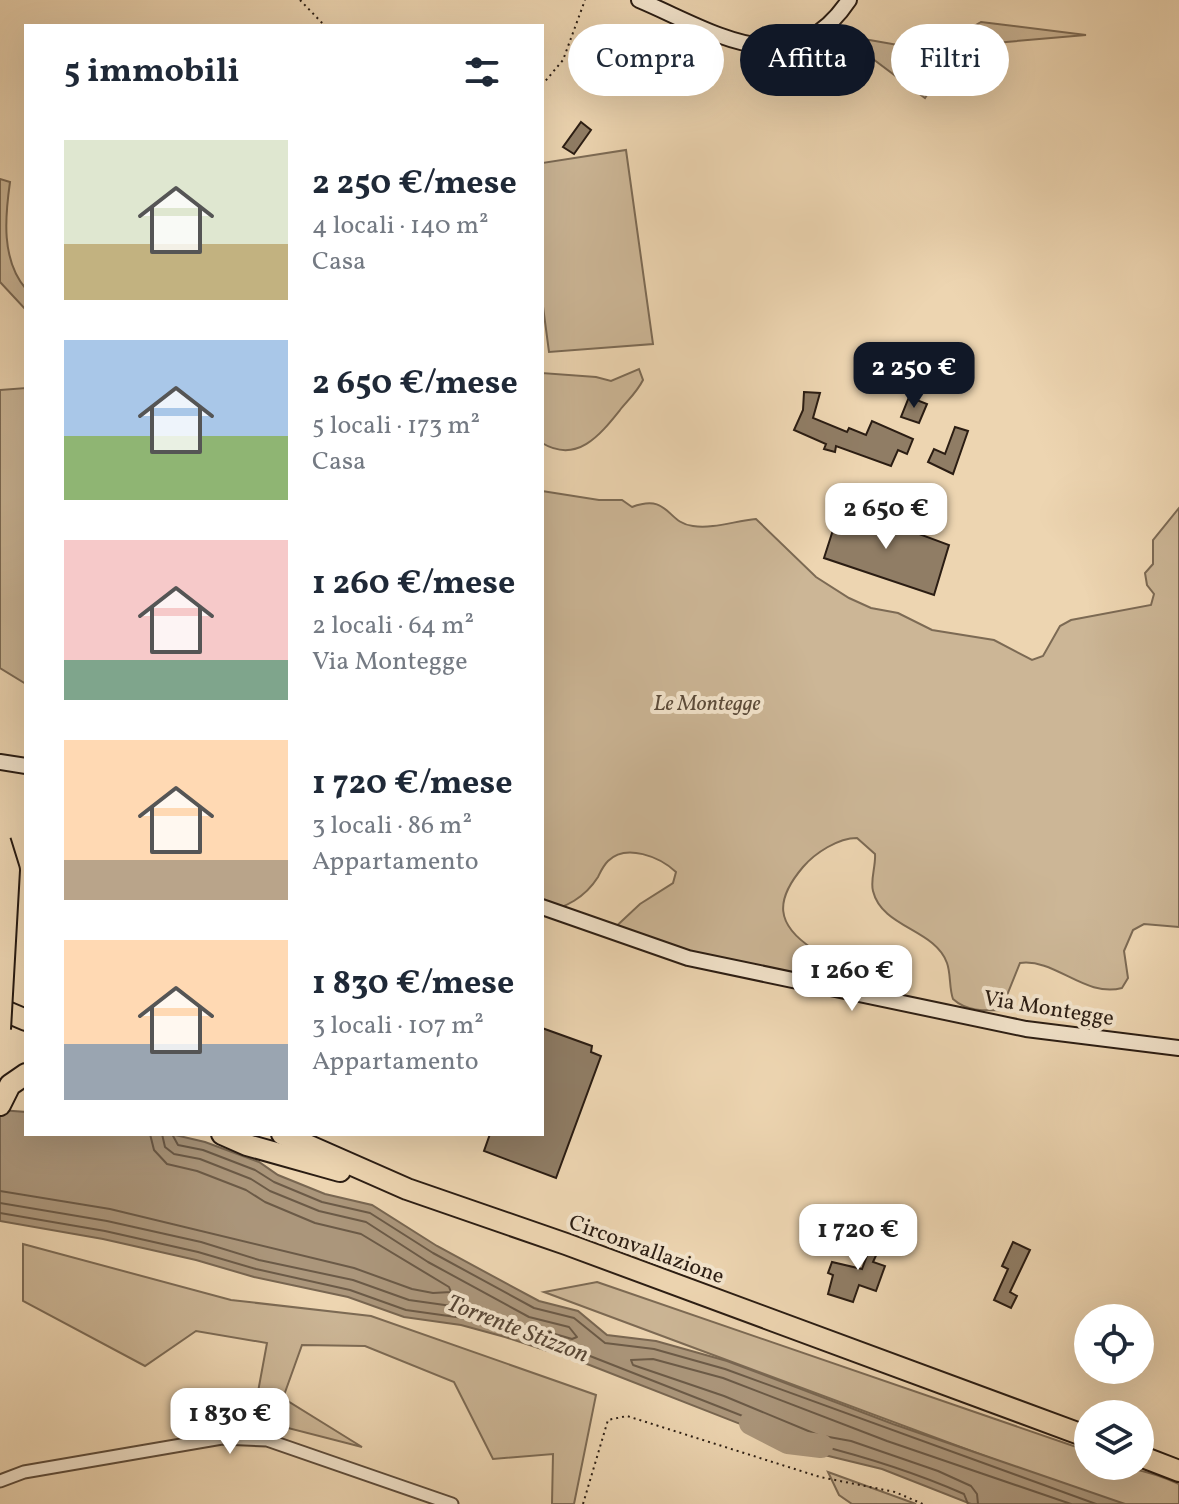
<!DOCTYPE html>
<html lang="it">
<head>
<meta charset="utf-8">
<style>
  :root { --surface:#fff; --page:#f2f2f3; --text:#1f2937; --muted:#747a83; --accent:#111827 }
  body { margin:0; font-family:Vollkorn,serif; background:var(--page); color:var(--text); height:100vh; display:flex; flex-direction:column; font-size:30px; white-space:nowrap }
  * { box-sizing:border-box; margin:0 }
  p { font-size:26px; color:var(--muted) }
  .icon { flex:none; width:44px; height:44px; fill:none; stroke:currentColor; stroke-width:2; stroke-linecap:round; stroke-linejoin:round }
  .map { position:relative; flex:1; overflow:hidden }
  .sheet { position:absolute; left:24px; top:24px; width:520px; height:1112px; display:flex; flex-direction:column; background:var(--surface); border-radius:0px; box-shadow:0 8px 32px #0002 }
  .sheet>* { flex:none }
  .banner { position:absolute; left:568px; top:24px; width:490px; height:72px; display:flex; gap:16px }
  .controls { position:absolute; left:1074px; top:1304px; display:grid; gap:16px }
  .controls a { display:grid; place-items:center; width:80px; height:80px; border-radius:50%; background:var(--surface); box-shadow:0 8px 32px #0002; font-size:40px }
  .price { position:absolute; translate:-50% -68px; padding:0 18px; border-radius:16px; background:#fff; color:#222; font-size:26px; line-height:52px; filter:drop-shadow(0 2px 4px #0008) }
  .price::after { content:''; position:absolute; left:50%; top:48px; width:24px; height:18px; margin-left:-12px; background:inherit; clip-path:polygon(0 0,100% 0,50% 100%) }
  .price.selected { background:var(--accent); color:#fff }
  ul { padding:0; list-style:none }
  li { display:flex; align-items:center; gap:24px; height:200px; padding:0 40px }
  li span { display:grid; place-items:center; flex:none; width:224px; height:160px; border-radius:0px; color:#555 }
  li>.icon { margin-inline-start:auto }
  span .icon { width:96px; height:96px; fill:#fffc; stroke-width:1 }
  li b { font-size:34px }
  h2 { display:flex; justify-content:space-between; align-items:center; height:96px; padding:0 40px; font-size:34px }
  .pill { padding:0 28px; border-radius:36px; background:var(--surface); box-shadow:0 8px 32px #0002; font-size:28px; line-height:72px }
  .pill.selected { background:var(--accent); color:#fff }
  .map>svg:first-child { display:block }
</style>
</head>
<body>
<div class="map">
<svg width="1179" height="1504" viewBox="0 0 1179 1504">
  <rect width="100%" height="100%" fill="#edd5b1"/>
  <filter id="stains"><feTurbulence type="fractalNoise" baseFrequency=".0025" numOctaves="4"/><feColorMatrix values="0 0 0 0 .2 0 0 0 0 .09 0 0 0 0 .02 0 0 0 .5 -.17"/></filter>
  <radialGradient id="worn" r=".72"><stop offset=".6" stop-color="#630" stop-opacity="0"/><stop offset="1" stop-color="#630" stop-opacity=".3"/></radialGradient>
  <g fill="#ccb696" stroke="#7c6a54" stroke-width="2">
    <path d="M981 22 1086 35 960 46 925 98 841 35 932 51Z"/>
    <path d="M626 150 653 344 549 352 542 299V163Z"/>
    <path d="M0 179 10 182C5 217 1 260 26 289V310L0 282Z"/>
    <path d="M639 369 643 380C637 392 628 400 620 410 600 435 577 464 542 443V373L596 377 611 381Z"/>
    <path d="M26 388V684L0 668V390Z"/>
    <path d="M542 491 599 500H622L632 507C670 493 666 523 693 526 713 529 735 521 756 519L816 577 849 598 871 608 898 613 932 630 994 640 1032 660 1043 656 1060 626 1071 620 1151 605 1154 594 1147 585 1145 573 1153 564V540L1179 508V927L1144 924 1133 930 1124 951 1128 978 1122 988C1085 998 1055 958 1020 963L1001 1010C984 1011 966 1011 953 999 949 988 951 974 947 963 935 929 882 928 873 891 870 880 876 866 875 854L857 838C838 838 815 853 803 867 775 900 775 924 813 949 821 953 828 956 835 962 844 971 850 982 857 992L609 933 640 904 673 883 676 872C660 857 626 843 608 861 603 866 601 871 598 877 586 896 565 910 542 911Z"/>
    <path d="M23 1244 231 1300 371 1316 596 1395 574 1504H552L553 1454 493 1459 454 1382 365 1346 302 1345 283 1398 362 1447 253 1419 267 1343 196 1331 145 1366 23 1301Z"/>
    <path d="M597 1282 1088 1451V1466C1126 1466 1144 1469 1179 1484V1504H1114L544 1292Z"/>
    <path d="M828 1472 916 1504H852L839 1495Z"/>
  </g>
  <path fill="#ab967b" stroke="#786651" stroke-width="2" d="M0 1110 26 1112V1134H171L205 1142 259 1162 278 1175 325 1194 372 1205 437 1246 539 1301 578 1311 607 1335 656 1341 727 1361 893 1424 1125 1504H971L882 1469 812 1452 587 1364 505 1337 461 1325 404 1317 348 1297 254 1277 196 1260 103 1239 0 1221Z"/>
  <g fill="none" stroke-linecap="round" stroke-linejoin="round">
    <g stroke="#6b5a47" stroke-width="2">
      <path d="M172 1134 178 1145 203 1150 255 1170 274 1182 322 1202 370 1213 433 1253 534 1308 574 1318 605 1343 654 1349 725 1369 1096 1504"/>
      <path d="M0 1191 110 1209 354 1268 412 1289 433 1293 451 1292 449 1287 361 1234 315 1223 265 1202 246 1190 197 1171 167 1164 154 1150 150 1134"/>
      <path d="M0 1203 107 1221 201 1242 259 1260 353 1280 409 1300 466 1308 572 1339 577 1337 569 1327 529 1317 428 1262 366 1222 319 1211 270 1191 251 1179 200 1159 174 1154 165 1147 162 1134"/>
      <path d="M0 1213 105 1231 198 1252 256 1269 350 1290 406 1310 463 1318 507 1329 590 1356 814 1444C866 1457 914 1472 964 1494L968 1504"/>
      <path d="M978 1504 977 1494 971 1486 938 1471 851 1441 818 1435 724 1396 633 1365 631 1360 653 1359 723 1378 887 1441 1071 1504"/>
    </g>
    <path stroke="#ab967b" stroke-width="24" d="M751 1423 788 1442 821 1446"/>
  </g>
  <g fill="#907d65" stroke="#2b1d13" stroke-width="2">
    <path d="M581 122 591 130 574 154 563 147Z"/>
    <path d="M804 392 820 393 813 418 847 432 849 428 866 435 872 421 913 439 907 454 898 450 891 466 836 446 835 452 824 449 826 444 794 430 803 410Z"/>
    <path d="M909 397 927 404 919 423 901 417Z"/>
    <path d="M955 427 968 431 953 474 928 462 934 449 945 454Z"/>
    <path d="M841 505 949 545 934 595 824 558Z"/>
    <path d="M542 1028 592 1046 591 1052 601 1056 556 1178 484 1151 490 1134H542Z"/>
    <path d="M870 1227 886 1234 873 1262 885 1266 876 1291 859 1285 853 1302 828 1294 833 1275 828 1273 832 1262 862 1269 872 1242 867 1240Z"/>
    <path d="M1013 1242 1030 1250 1010 1292 1017 1296 1011 1308 994 1300 1008 1269 1002 1266Z"/>
  </g>
  <g fill="none" stroke-linecap="round" stroke-linejoin="round">
    <defs>
      <path id="street" d="M0 1481 24 1472 222 1438 267 1440 452 1504"/>
      <g id="secondary">
        <path d="M639 0C713 31 791 87 849 0"/>
        <path d="M0 762 26 766"/>
        <path d="M542 907 688 958 1026 1029 1179 1048"/>
      </g>
      <g id="highway">
        <path d="M0 1009 26 1020"/>
        <path d="M0 1105 10 1085 26 1074"/>
        <path d="M222 1134 247 1145 340 1171"/>
        <path d="M282 1134 407 1189 566 1244 1088 1437"/>
        <path d="M1140 1456 1179 1471"/>
      </g>
    </defs>
    <use href="#street" stroke="#5c4b3a" stroke-width="15"/>
    <use href="#secondary" stroke="#2b1d13" stroke-width="18"/>
    <use href="#highway" stroke="#2b1d13" stroke-width="24"/>
    <g stroke="#2b1d13" stroke-width="2" stroke-dasharray="2 4" stroke-linecap="butt">
      <path d="M300 0 325 26"/>
      <path d="M542 85 563 60 585 0"/>
      <path d="M583 1504 608 1420 627 1416 820 1477 895 1492 923 1504"/>
    </g>
    <use href="#street" stroke="#f3e4cc" stroke-width="11"/>
    <use href="#secondary" stroke="#f3e4cc" stroke-width="14"/>
    <use href="#highway" stroke="#edd5b1" stroke-width="20"/>
    <defs>
      <path id="highway-bridge" d="M0 841 9 870 0 1029"/>
    </defs>
    <use href="#highway-bridge" stroke="#2b1d13" stroke-width="24" stroke-linecap="butt"/>
    <use href="#highway-bridge" stroke="#edd5b1" stroke-width="20"/>
  </g>
  <g text-anchor="middle" stroke-width="8" stroke-linejoin="round" paint-order="stroke">
    <g font-size="22" font-style="italic" fill="#5b4b3a" stroke="#f3e4cc">
      <text x="707" y="710">Le Montegge</text>
    </g>
    <g font-size="22" fill="#2b1d13" stroke="#f3e4cc">
      <text transform="translate(1049 1007) rotate(9)" y="8">Via Montegge</text>
      <text transform="translate(647 1248) rotate(20)" y="8">Circonvallazione</text>
    </g>
    <g font-size="24" font-style="italic" fill="#584737" stroke="#f3e4cc">
      <text transform="translate(518 1328) rotate(21)" y="8">Torrente Stizzon</text>
    </g>
  </g>
  <rect width="100%" height="100%" filter="url(#stains)"/>
  <rect width="100%" height="100%" fill="url(#worn)"/>
</svg>
<div class="controls">
<a><svg class="icon" aria-label="locate" viewBox="0 0 24 24"><circle cx="12" cy="12" r="6"/><path d="M12 2v4M12 18v4M2 12h4M18 12h4"/></svg></a>
<a><svg class="icon" aria-label="layers" viewBox="0 0 24 24"><path d="M12 4l9 5-9 5-9-5zM3 14l9 5 9-5"/></svg></a>
</div>
<b class="price selected" style="left:914px;top:410px">2 250 €</b>
<b class="price" style="left:886px;top:551px">2 650 €</b>
<b class="price" style="left:852px;top:1013px">1 260 €</b>
<b class="price" style="left:858px;top:1272px">1 720 €</b>
<b class="price" style="left:230px;top:1456px">1 830 €</b>
<div class="banner">
<a class="pill">Compra</a>
<a class="pill selected">Affitta</a>
<a class="pill">Filtri</a>
</div>
<section class="sheet">
<h2>5 immobili<svg class="icon" aria-label="filters" viewBox="0 0 24 24"><path d="M4 7h16M4 17h16"/><circle cx="9" cy="7" r="2"/><circle cx="15" cy="17" r="2"/></svg></h2>
<ul>
<li><span style="background:linear-gradient(#dfe7d0 65%,#c2b280 0)"><svg class="icon" aria-label="home" viewBox="0 0 24 24"><path d="M3 11l9-7 9 7M6 9v11h12V9"/></svg></span><div><b>2 250 €/mese</b><p>4 locali · 140 m²</p><p>Casa</p></div></li>
<li><span style="background:linear-gradient(#a9c7e8 60%,#8fb573 0)"><svg class="icon" aria-label="home" viewBox="0 0 24 24"><path d="M3 11l9-7 9 7M6 9v11h12V9"/></svg></span><div><b>2 650 €/mese</b><p>5 locali · 173 m²</p><p>Casa</p></div></li>
<li><span style="background:linear-gradient(#f6c9c9 75%,#7fa58c 0)"><svg class="icon" aria-label="home" viewBox="0 0 24 24"><path d="M3 11l9-7 9 7M6 9v11h12V9"/></svg></span><div><b>1 260 €/mese</b><p>2 locali · 64 m²</p><p>Via Montegge</p></div></li>
<li><span style="background:linear-gradient(#ffd9b3 75%,#b9a48a 0)"><svg class="icon" aria-label="home" viewBox="0 0 24 24"><path d="M3 11l9-7 9 7M6 9v11h12V9"/></svg></span><div><b>1 720 €/mese</b><p>3 locali · 86 m²</p><p>Appartamento</p></div></li>
<li><span style="background:linear-gradient(#ffd9b3 65%,#9aa5b1 0)"><svg class="icon" aria-label="home" viewBox="0 0 24 24"><path d="M3 11l9-7 9 7M6 9v11h12V9"/></svg></span><div><b>1 830 €/mese</b><p>3 locali · 107 m²</p><p>Appartamento</p></div></li>
</ul>
</section>
</div>
</body>
</html>
